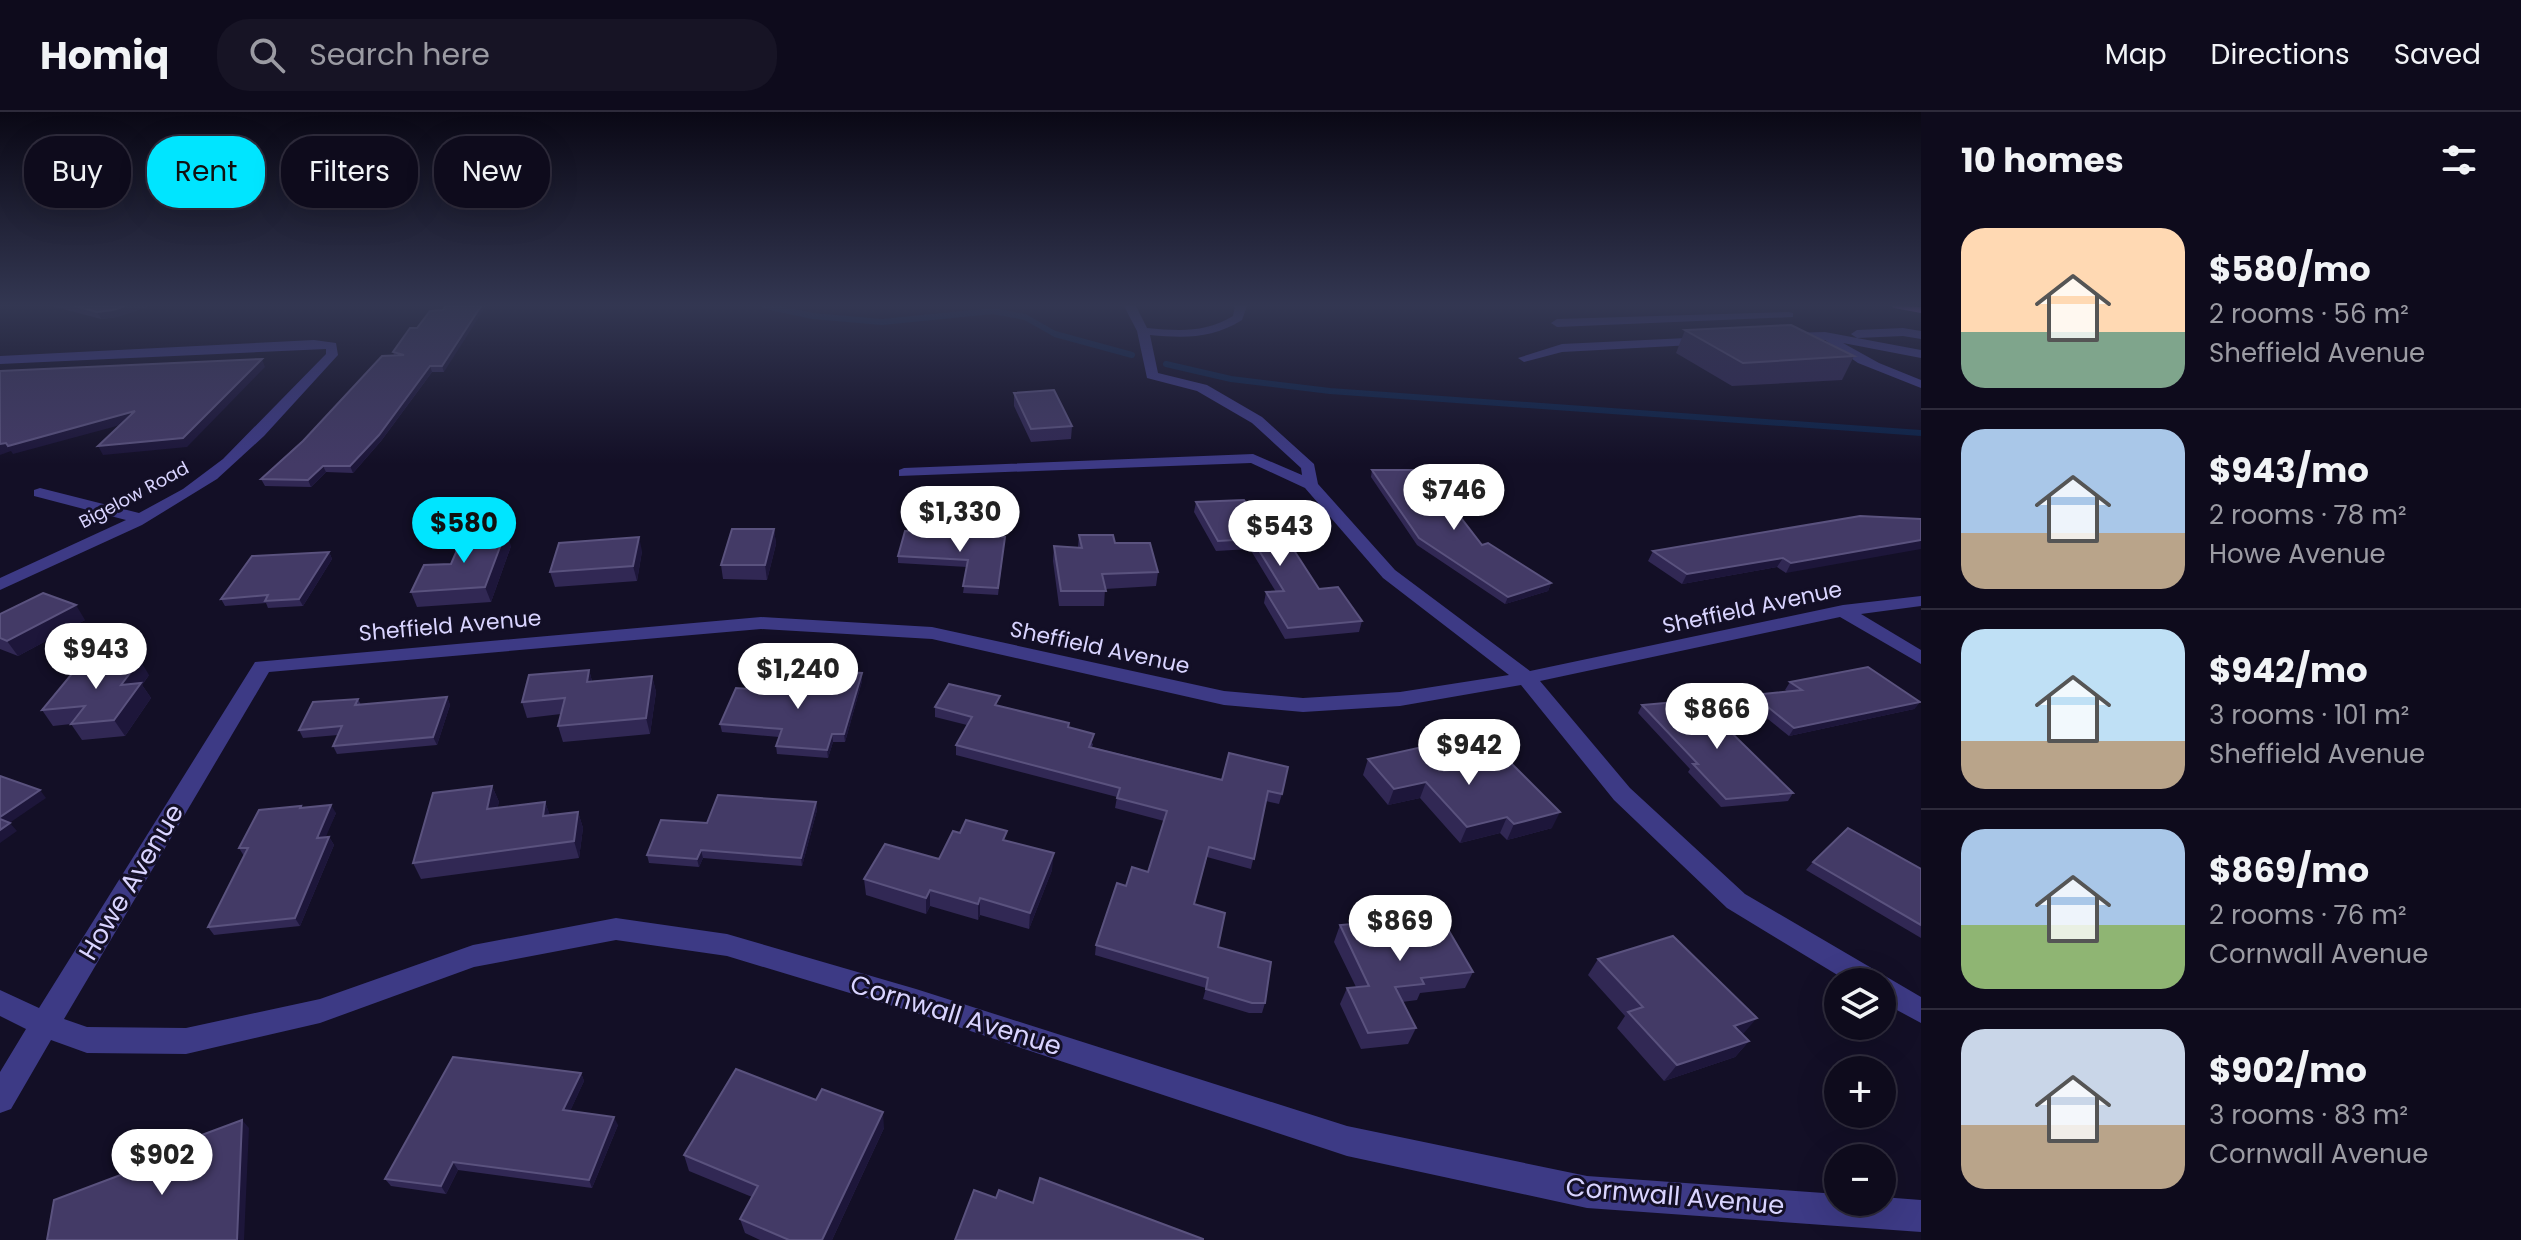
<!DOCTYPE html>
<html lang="en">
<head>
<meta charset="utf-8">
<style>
  :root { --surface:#0e0b1c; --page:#171425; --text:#f1f3f6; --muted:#9b9ba3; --line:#2e2b3b; --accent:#00e5ff }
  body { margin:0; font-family:Poppins,sans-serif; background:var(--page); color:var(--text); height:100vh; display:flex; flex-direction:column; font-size:30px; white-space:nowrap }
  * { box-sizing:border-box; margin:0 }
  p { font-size:26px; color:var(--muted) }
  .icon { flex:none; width:44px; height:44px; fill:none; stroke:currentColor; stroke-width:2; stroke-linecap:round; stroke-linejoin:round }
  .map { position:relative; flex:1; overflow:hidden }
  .panel { display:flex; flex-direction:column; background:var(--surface); width:600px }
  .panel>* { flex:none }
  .top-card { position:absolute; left:24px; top:24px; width:760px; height:72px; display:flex; gap:16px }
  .fabs { position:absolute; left:1824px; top:856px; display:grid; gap:16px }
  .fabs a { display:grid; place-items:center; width:72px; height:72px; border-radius:50%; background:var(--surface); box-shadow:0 8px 32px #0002,0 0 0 2px var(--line); font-size:40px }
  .price { position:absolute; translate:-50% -68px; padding:0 18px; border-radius:28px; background:#fff; color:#222; font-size:26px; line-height:52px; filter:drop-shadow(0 2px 4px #0008) }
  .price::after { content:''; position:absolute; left:50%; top:48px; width:24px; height:18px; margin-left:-12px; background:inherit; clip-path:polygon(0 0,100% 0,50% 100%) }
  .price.selected { background:var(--accent); color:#111 }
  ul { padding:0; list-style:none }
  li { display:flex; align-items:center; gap:24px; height:200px; padding:0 40px }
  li+li { border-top:2px solid var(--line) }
  li span { display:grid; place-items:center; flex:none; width:224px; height:160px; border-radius:24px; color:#555 }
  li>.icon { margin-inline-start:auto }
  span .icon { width:96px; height:96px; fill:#fffc; stroke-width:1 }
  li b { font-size:34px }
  h2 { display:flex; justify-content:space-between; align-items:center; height:96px; padding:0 40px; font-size:34px }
  .tag { padding:0 28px; border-radius:32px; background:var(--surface); box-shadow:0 8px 32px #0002,0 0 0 2px var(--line); font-size:28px; line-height:72px }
  .tag.selected { background:var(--accent); color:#111 }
  header { display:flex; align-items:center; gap:48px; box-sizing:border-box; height:112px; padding:0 40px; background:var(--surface); border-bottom:2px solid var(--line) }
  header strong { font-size:38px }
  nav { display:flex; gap:44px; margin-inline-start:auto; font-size:28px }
  .search { width:560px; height:72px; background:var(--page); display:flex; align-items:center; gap:20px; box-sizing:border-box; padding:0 28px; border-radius:32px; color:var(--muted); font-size:30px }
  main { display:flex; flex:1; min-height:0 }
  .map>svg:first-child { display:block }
</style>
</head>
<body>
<header>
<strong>Homiq</strong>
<div class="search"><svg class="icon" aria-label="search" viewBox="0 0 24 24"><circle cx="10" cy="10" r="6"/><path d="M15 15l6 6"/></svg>Search here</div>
<nav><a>Map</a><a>Directions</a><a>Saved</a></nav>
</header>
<main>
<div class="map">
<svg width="1921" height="1128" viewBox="0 0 1921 1128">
  <rect width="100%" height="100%" fill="#130f26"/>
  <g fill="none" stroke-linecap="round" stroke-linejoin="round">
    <g stroke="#0c2248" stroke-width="6">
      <path d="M765 194 813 204 882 210 993 199 1025 205 1055 222 1132 243"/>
      <path d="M1166 252 1231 267 1330 279 1921 321"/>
    </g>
    <g fill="#3d3a85" fill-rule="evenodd">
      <path d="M1124 194H1136L1147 216C1179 219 1205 221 1233 204L1235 194H1247L1242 208C1212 227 1184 226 1150 223L1158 261 1207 273 1262 305 1314 352 1318 372 1395 458 1530 559 1843 493 1921 484V494L1861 502 1921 538V552L1840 505 1540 569 1630 676 1745 782 1921 885V911L1882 890V870H1849L1727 796 1614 688 1521 573 1400 594 1303 600 1224 593 932 527 761 517 269 560 64 907 87 915 186 916 320 887 473 833 616 806 727 822 916 877 1347 1014 1587 1064 1838 1082V1090H1882V1085L1921 1088V1120L1587 1096 1347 1044 916 901 727 844 616 828 474 855 320 911 186 942 87 941 51 928 11 997 0 1001V960L26 917 0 904V878L39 896 255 550 761 505 932 515 1224 579 1303 586 1400 580 1509 563 1383 466 1305 376 1251 351 899 364V358L904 356 1253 342 1302 363 1301 356 1252 311 1197 279 1147 266 1137 219Z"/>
      <path d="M1789 200 1793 201V205L1557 215 1551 211 1557 207Z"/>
      <path d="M1903 216 1921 219V227L1903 224 1857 226 1851 222 1857 218Z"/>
      <path d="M1825 220 1921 238V246L1843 231 1879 251 1921 268V276L1858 251 1825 228 1787 229 1781 225 1787 221Z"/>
      <path d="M1707 225 1711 226V232L1562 240 1524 250 1518 246 1562 232Z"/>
      <path d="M314 228 336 231 338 243 264 324 217 367 142 413 0 478V466L126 408 34 384V378L40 376 139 401 183 377 223 347 326 242V237L0 252V244Z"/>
    </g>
    <path fill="#c25bff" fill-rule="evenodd" d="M1892 194 1921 195V201L1894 196Z"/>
  </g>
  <g fill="#312854">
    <path d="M52 194H150L117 205 101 207Z"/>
    <path d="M443 198 444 260H432L381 329 353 361 326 360 311 375 265 374 261 367 394 243 393 240 417 216Z"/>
    <path d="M1685 218 1854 244 1842 268 1732 274 1676 241Z"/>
    <path d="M1014 281 1072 314 1071 327 1031 330 1014 294Z"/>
    <path d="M1372 358 1482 433 1551 471 1548 479 1505 492 1417 433 1371 365Z"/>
    <path d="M1196 390 1261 414 1319 477 1362 509 1359 520 1285 527 1264 491 1266 480H1276L1250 437 1216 439 1194 400Z"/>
    <path d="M1860 404 1786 461 1777 455 1682 472 1648 449 1653 439Z"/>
    <path d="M774 417 776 432 767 468 723 467 721 453Z"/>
    <path d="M1079 423 1158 460 1156 474 1105 477 1104 494H1059L1053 449 1054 434 1078 435Z"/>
    <path d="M1005 425 998 483 963 481 967 455 898 451V444Z"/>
    <path d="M511 434 491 490 417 495 411 480 451 452Z"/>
    <path d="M642 439 637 469 555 475 550 460Z"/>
    <path d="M329 440 332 447 303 494 268 496 266 491 225 494 221 487Z"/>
    <path d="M0 502 85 508 18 544 0 537Z"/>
    <path d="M589 558 592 569 652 564 656 580 650 622 563 630 558 614 561 602 527 606 522 590Z"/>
    <path d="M862 561V569L845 630H833L828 646 777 642 776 634 779 625 722 620 720 612 818 582Z"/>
    <path d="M149 563 142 573 151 586 125 624 82 628 71 612 53 614 42 598Z"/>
    <path d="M1790 570 1920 590 1914 597 1789 624 1748 591 1753 583 1788 580 1785 578Z"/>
    <path d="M447 585 450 593 437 633 337 642 333 634 338 623 303 626 299 618 358 587 361 593Z"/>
    <path d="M1642 593 1793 681 1788 689 1721 695 1688 660 1690 657 1638 601Z"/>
    <path d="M999 594 1069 611V616L1093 632 1092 635 1282 682 1279 692 1266 689 1251 757 1207 745 1194 792 1218 835 1265 891 1262 901H1249L1203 887 1206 876 1095 843 1096 833 1126 774 1148 760 1164 709 1115 696 1117 685 956 643V633L967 613 935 605V595Z"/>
    <path d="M1368 647 1444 659 1552 716 1507 728 1500 721 1460 731 1420 686 1388 693 1363 663Z"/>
    <path d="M492 674 499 690 497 696 545 690 550 704 578 700 583 716 579 746 421 767 413 751Z"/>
    <path d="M816 690 817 698 802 754 703 746 699 755 649 751 647 743 707 711Z"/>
    <path d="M302 696 336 701 325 725H329L334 733 300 814 214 823 208 815 244 744 239 736Z"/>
    <path d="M1007 729 1052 758 1029 817 980 803 978 808 930 794 926 802 866 783 864 767Z"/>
    <path d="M1813 750 1921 757V826L1806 758Z"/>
    <path d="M1382 800 1473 860 1465 876 1420 881 1417 888 1402 890 1416 916 1408 932 1361 937 1340 892 1347 876 1356 875 1334 830 1340 813 1378 809Z"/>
    <path d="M1598 847 1743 922H1742L1749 929 1735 945 1664 969 1617 916 1625 904 1588 863Z"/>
    <path d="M581 961 584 969 570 999 618 1013 592 1076 458 1058 446 1082 391 1074 385 1067Z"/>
    <path d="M816 988 884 1016 832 1128H760L745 1121 740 1107 752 1085 689 1059 684 1043Z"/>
  </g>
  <g fill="#1d163a">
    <path d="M125 194H150L117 205 101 207 97 200Z"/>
    <path d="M481 194H486L444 260 442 254Z"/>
    <path d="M262 247 265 255 187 335 103 343 98 334Z"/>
    <path d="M430 254 432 260 381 329 353 361 350 354Z"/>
    <path d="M135 299 139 308 13 342 11 339 0 343V332Z"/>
    <path d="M323 354 326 360 311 375 308 368Z"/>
    <path d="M774 417 776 432 767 468 765 453Z"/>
    <path d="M506 419 511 434 491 490 485 475Z"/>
    <path d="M639 425 642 439 637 469 633 454Z"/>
    <path d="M1921 428V437L1786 461 1791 451Z"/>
    <path d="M329 440 332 447 303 494 299 487Z"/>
    <path d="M1783 446 1777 455 1682 472 1687 462Z"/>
    <path d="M1551 471 1548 479 1505 492 1508 485Z"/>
    <path d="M76 493 85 508 18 544 7 529Z"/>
    <path d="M140 548 149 563 142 573 151 586 125 624 114 608 121 573Z"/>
    <path d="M589 558 593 573 587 570Z"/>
    <path d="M862 561V569L845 630 844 622Z"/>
    <path d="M652 564 656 580 650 622 646 606Z"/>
    <path d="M447 585 450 593 437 633 433 625Z"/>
    <path d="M1920 590 1914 597 1789 624 1794 616Z"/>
    <path d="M832 622 833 630 828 646 827 638Z"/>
    <path d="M1426 670 1420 686 1388 693 1394 677Z"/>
    <path d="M492 674 499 690 494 714 487 697Z"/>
    <path d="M40 678 46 686 5 714 0 708V705Z"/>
    <path d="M545 690 551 706 543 704Z"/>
    <path d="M816 690 817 698 802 754 801 746Z"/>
    <path d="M331 693 336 701 322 734 317 726Z"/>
    <path d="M578 700 583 716 579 746 574 729Z"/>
    <path d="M1560 700 1552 716 1507 728 1514 712Z"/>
    <path d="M1507 705 1500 721 1460 731 1467 715Z"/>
    <path d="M10 711 17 719 0 731V718Z"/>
    <path d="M329 725 334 733 300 814 295 806Z"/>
    <path d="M701 738 703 746 699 755 697 747Z"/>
    <path d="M1054 741 1052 758 1029 817 1030 801Z"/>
    <path d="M930 778V794L926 802V786Z"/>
    <path d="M980 786V803L978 808V792Z"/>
    <path d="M1757 906 1743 922 1721 930 1734 914Z"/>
    <path d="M1749 929 1735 945 1664 969 1677 953Z"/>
    <path d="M581 961 584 969 567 1006 563 998Z"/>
    <path d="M883 1000 884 1016 832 1128H822Z"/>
    <path d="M614 1005 618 1013 592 1076 589 1068Z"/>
    <path d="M242 1008 249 1016 244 1128H237Z"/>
    <path d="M453 1050 458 1058 446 1082 441 1074Z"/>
  </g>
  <g fill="#433a66" stroke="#5a527e" stroke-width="2">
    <path d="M75 194H125L113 198 97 200Z"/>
    <path d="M446 194H481L442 254H430L379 323 350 354H323L308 368 261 367 303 329 382 244 404 243 393 240 410 216H417L430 199 443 198Z"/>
    <path d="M1791 213 1854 244 1743 251 1685 218Z"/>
    <path d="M262 247 183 326 98 334 135 299 8 334 6 331 0 332V259Z"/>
    <path d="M1054 278 1072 314 1031 317 1014 281Z"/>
    <path d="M1372 358H1424L1482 433 1488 431 1551 471 1508 485 1419 426Z"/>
    <path d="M1244 388 1261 414 1277 412 1319 477 1338 475 1362 509 1288 516 1266 480 1284 479 1252 427 1218 429 1196 390Z"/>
    <path d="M1860 404 1921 407V428L1791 451 1783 446 1687 462 1653 439Z"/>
    <path d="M732 417H774L765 453H721Z"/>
    <path d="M506 419 485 475 411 480 424 453 451 452 464 422Z"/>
    <path d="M905 419 1005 425 998 476 963 474 968 448 898 444Z"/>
    <path d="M1079 423H1113L1115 431H1150L1158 460 1102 462 1106 479H1061L1054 434 1082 436Z"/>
    <path d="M639 425 633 454 550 460 559 431Z"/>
    <path d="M329 440 299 487 265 489 268 483 221 487 252 444Z"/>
    <path d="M43 481 76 493 7 529 0 526V502Z"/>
    <path d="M140 548 121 573 141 571 114 608 71 612 85 594 42 598 80 552Z"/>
    <path d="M1868 555 1920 590 1794 616 1753 583 1802 578 1790 570Z"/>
    <path d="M589 558 587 570 652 564 646 606 558 614 565 586 522 590 529 563Z"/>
    <path d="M826 559 862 561 844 622H832L827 638 776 634 782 617 720 612 736 576 818 582Z"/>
    <path d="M949 572 1000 584 995 593 1069 611 1068 615 1094 622 1089 635 1222 668 1229 641 1288 655 1282 682 1268 679 1254 747 1209 735 1194 792 1225 801 1218 835 1271 850 1265 891H1252L1206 877 1208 866 1096 833 1117 771 1126 774 1132 755 1148 760 1167 699 1117 686 1120 676 956 633 972 605 935 595Z"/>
    <path d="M447 585 433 625 333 634 342 614 299 618 313 590 358 587 355 593Z"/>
    <path d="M1698 588 1793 681 1726 687 1693 652H1698L1642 593Z"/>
    <path d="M1422 635 1444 659 1508 648 1560 700 1514 712 1507 705 1467 715 1426 670 1394 677 1368 647Z"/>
    <path d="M0 664 40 678 0 705Z"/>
    <path d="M492 674 487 697 545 690 543 704 578 700 574 729 413 751 433 681Z"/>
    <path d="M718 683 816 690 801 746 701 738 697 747 647 743 661 708 707 711Z"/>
    <path d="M331 693 317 726 329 725 295 806 208 815 248 736H239L259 698 301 694 300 696Z"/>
    <path d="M0 707 10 711 0 718Z"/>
    <path d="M966 708 1007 719 1003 728 1054 741 1030 801 980 786 978 792 930 778 926 786 864 767 885 732 939 747 953 719 960 721Z"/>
    <path d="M1848 716 1921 757V813L1813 750Z"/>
    <path d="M1435 795 1473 860 1421 866 1424 872 1395 875 1416 916 1368 921 1347 876 1369 874 1340 813 1386 809 1382 800Z"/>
    <path d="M1673 824 1757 906 1734 914 1749 929 1677 953 1628 900 1643 895 1598 847Z"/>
    <path d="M453 945 581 961 563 998 614 1005 589 1068 453 1050 441 1074 385 1067Z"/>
    <path d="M736 957 816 988 822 977 883 1000 822 1128H789L740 1107 758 1074 684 1043Z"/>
    <path d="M242 1008 237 1128H47L54 1088 163 1047 164 1037Z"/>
    <path d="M1040 1066 1203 1127V1128H955L974 1078 996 1086 999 1078 1033 1091Z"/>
  </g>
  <linearGradient id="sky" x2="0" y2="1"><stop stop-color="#0a0815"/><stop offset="0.55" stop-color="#333752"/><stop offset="1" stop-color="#333752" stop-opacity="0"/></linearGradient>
  <rect width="1921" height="352" fill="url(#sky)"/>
  <g text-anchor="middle" stroke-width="6" stroke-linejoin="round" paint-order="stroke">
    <g font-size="18" fill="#d9d4ff" stroke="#130f26">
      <text transform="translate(134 383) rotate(-28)" y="6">Bigelow Road</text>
    </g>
    <g font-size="22" fill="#d9d4ff" stroke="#130f26">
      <text transform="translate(1752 495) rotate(-12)" y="8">Sheffield Avenue</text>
      <text transform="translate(450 513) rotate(-5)" y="8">Sheffield Avenue</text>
      <text transform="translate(1100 535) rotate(12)" y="8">Sheffield Avenue</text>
    </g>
    <g font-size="26" fill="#d9d4ff" stroke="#130f26">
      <text transform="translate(131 770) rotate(-59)" y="9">Howe Avenue</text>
      <text transform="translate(956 903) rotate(17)" y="9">Cornwall Avenue</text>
      <text transform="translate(1675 1084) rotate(5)" y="9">Cornwall Avenue</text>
    </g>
  </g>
</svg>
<div class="fabs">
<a><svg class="icon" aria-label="layers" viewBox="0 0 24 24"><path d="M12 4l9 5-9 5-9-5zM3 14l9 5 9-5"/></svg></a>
<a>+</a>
<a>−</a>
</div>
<b class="price" style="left:1454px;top:420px">$746</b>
<b class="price" style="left:960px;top:442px">$1,330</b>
<b class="price selected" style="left:464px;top:453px">$580</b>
<b class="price" style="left:1280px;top:456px">$543</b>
<b class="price" style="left:96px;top:579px">$943</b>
<b class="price" style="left:798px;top:599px">$1,240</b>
<b class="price" style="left:1717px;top:639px">$866</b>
<b class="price" style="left:1469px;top:675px">$942</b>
<b class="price" style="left:1400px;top:851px">$869</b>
<b class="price" style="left:162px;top:1085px">$902</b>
<div class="top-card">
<a class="tag">Buy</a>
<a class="tag selected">Rent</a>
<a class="tag">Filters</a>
<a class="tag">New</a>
</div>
</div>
<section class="panel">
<h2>10 homes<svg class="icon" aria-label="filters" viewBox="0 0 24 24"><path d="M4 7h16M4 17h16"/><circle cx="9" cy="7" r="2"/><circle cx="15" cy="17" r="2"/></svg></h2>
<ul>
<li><span style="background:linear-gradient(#ffd9b3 65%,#7fa58c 0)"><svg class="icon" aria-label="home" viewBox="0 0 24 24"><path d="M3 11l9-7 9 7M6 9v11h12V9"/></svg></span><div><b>$580/mo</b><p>2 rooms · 56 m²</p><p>Sheffield Avenue</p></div></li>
<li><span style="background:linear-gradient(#a9c7e8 65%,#b9a48a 0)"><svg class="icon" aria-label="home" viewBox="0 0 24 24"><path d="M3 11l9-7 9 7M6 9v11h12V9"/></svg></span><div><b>$943/mo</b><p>2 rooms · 78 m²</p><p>Howe Avenue</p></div></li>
<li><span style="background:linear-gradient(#bfe0f5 70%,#b9a48a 0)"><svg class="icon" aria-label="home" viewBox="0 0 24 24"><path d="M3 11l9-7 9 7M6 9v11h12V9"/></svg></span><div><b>$942/mo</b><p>3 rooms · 101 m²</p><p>Sheffield Avenue</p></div></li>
<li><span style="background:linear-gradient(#a9c7e8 60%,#8fb573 0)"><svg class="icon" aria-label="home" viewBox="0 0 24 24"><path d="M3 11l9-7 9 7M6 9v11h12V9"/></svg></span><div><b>$869/mo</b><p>2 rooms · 76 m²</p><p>Cornwall Avenue</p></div></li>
<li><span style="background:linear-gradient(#c9d6e8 60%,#b9a48a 0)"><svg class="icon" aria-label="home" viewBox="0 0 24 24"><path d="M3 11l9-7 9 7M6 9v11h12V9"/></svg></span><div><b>$902/mo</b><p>3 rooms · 83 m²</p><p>Cornwall Avenue</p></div></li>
</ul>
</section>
</main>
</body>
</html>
